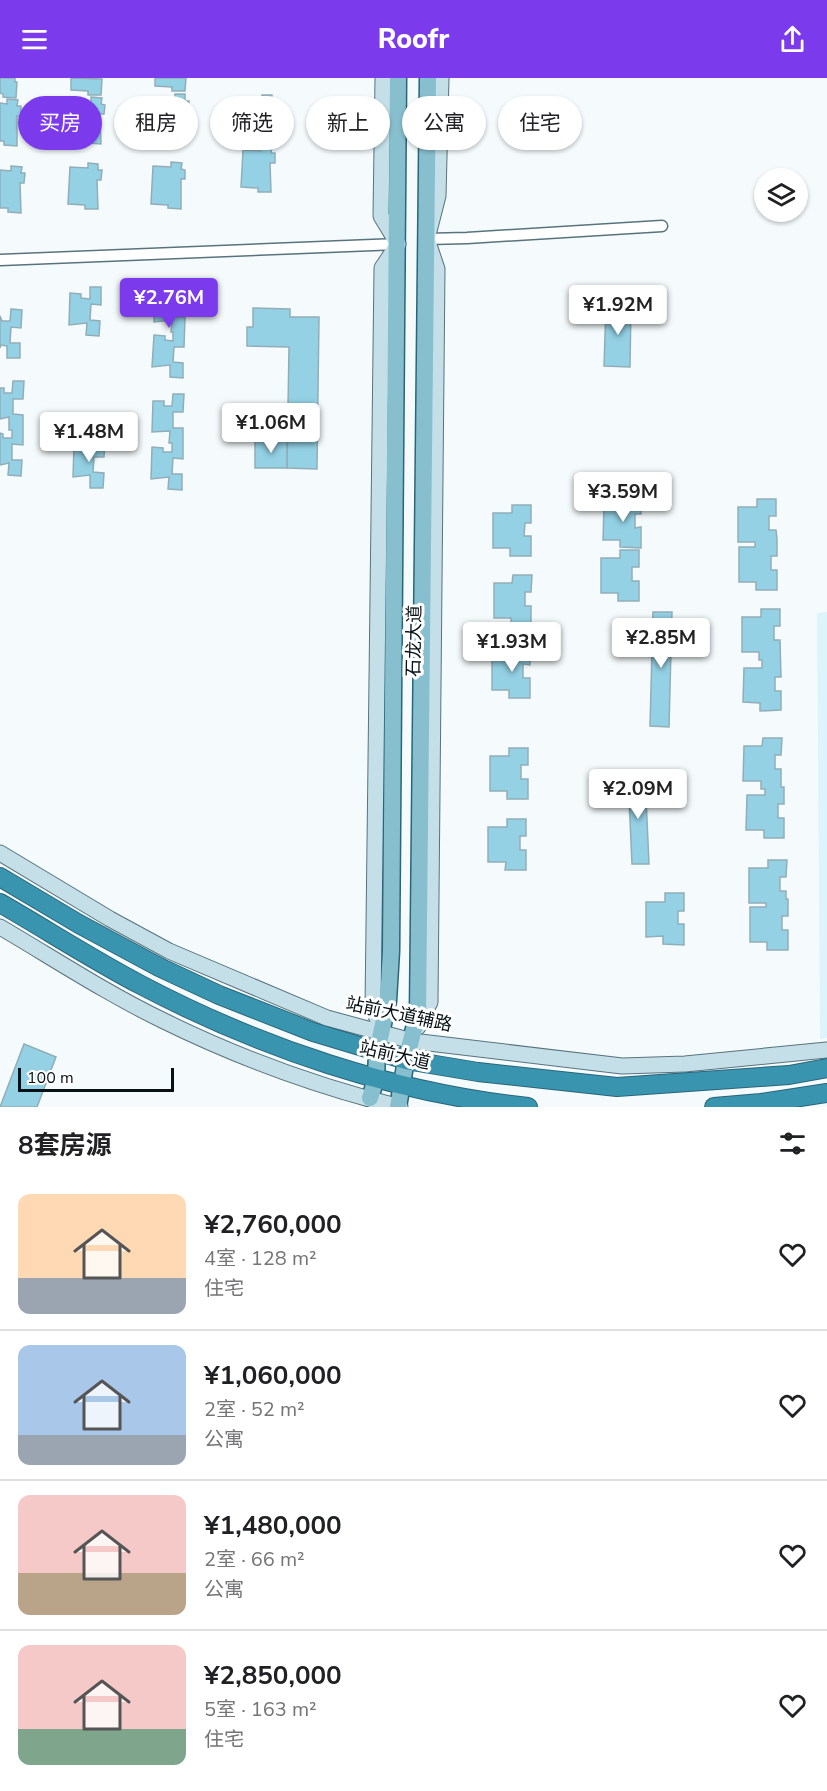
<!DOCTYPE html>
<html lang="zh">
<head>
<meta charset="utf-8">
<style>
  :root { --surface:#fff; --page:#f6f6f6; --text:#202124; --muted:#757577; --line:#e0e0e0; --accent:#7c3aed }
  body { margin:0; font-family:"Nunito Sans","Noto Sans SC",sans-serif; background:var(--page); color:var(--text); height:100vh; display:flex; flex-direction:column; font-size:22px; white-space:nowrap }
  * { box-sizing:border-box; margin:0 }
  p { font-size:20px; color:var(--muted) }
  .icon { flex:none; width:33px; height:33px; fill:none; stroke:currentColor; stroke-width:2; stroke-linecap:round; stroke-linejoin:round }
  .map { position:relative; height:1029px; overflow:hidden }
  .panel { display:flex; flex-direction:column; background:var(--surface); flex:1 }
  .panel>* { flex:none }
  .banner { position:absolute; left:18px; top:18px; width:792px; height:54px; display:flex; gap:12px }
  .buttons { position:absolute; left:754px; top:90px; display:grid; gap:12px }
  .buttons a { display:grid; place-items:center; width:54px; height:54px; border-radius:50%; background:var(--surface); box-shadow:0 2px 4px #0004; font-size:30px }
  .scale { position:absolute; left:18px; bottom:15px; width:156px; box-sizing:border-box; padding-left:6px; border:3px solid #071115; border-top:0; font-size:16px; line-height:21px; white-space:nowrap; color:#071115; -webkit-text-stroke:4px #fff; paint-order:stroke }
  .price { position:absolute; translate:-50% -51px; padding:0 14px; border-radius:6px; background:#fff; color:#222; font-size:20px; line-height:39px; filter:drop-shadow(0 2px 3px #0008) }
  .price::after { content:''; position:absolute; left:50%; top:36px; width:18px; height:14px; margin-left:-9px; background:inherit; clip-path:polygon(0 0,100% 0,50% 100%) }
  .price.current { background:var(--accent); color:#fff }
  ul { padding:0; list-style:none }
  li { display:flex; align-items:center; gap:18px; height:150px; padding:0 18px }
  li+li { border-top:2px solid var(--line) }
  li span { display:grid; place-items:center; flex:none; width:168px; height:120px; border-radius:12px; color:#555 }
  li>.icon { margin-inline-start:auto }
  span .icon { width:72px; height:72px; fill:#fffc; stroke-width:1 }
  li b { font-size:26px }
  h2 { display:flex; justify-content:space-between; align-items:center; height:72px; padding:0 18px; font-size:26px }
  .chip { padding:0 21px; border-radius:27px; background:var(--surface); box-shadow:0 2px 4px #0004; font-size:21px; line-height:54px }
  .chip.current { background:var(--accent); color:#fff }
  header { display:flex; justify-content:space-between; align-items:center; height:78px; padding:0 18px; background:var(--accent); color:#fff; font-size:27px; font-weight:800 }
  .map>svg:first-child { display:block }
</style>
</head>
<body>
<header><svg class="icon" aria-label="menu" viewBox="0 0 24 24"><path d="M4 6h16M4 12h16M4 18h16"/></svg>Roofr<svg class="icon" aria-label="share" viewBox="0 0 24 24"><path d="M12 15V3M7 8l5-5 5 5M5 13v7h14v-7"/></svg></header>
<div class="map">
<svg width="827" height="1029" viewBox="0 0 827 1029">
  <rect width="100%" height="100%" fill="#f5fbfd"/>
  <path fill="#ddf4fc" d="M827 534V960L820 961 817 535Z"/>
  <g fill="#94d1e5" stroke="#91aeb8" stroke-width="1.5">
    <path d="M0 0H15V4H17L16 20 3 19V16L0 15Z"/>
    <path d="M71 0 102 1 101 17H88V13L71 12Z"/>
    <path d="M155 0H186L185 13H172V9L155 8Z"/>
    <path d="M175 16H185V23H189L188 33H184L185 62H172V58L155 57 157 20 175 21Z"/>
    <path d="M262 17H272V24H276L275 34H271L272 63H259V59L242 58 244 21 262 22Z"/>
    <path d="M91 19 102 20 101 26 105 27 104 36H100L101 66 88 65V62L71 61 73 23 91 24Z"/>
    <path d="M7 21 18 22 17 28H21V38H17V68L4 67V63H0V25L7 26Z"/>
    <path d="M261 68 272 69 271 75H275V85H270L271 114H258V110L241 109 243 72 261 73Z"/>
    <path d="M171 84 182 85 181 91 185 92V101H181V131L168 130V127L151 126 153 88 171 89Z"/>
    <path d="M88 85 98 86V92H102L101 102H97L98 131H85V127L68 126 70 89 88 90Z"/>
    <path d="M11 88 22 89 21 95H25L24 105H20L21 135 8 134V130H0V92L11 93Z"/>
    <path d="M175 205 187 206 186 224H176L175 239H185L184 269H174L173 284 183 285V300L170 299V287L152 289 154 257 165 258V262L173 263V254H171L172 242 154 244 155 212 166 213V217H175Z"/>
    <path d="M90 209H101V227L91 226 90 242 100 243 99 258 86 257 87 245 69 247 70 215 81 216V220L90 221Z"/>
    <path d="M606 228H631L630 289 604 288Z"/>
    <path d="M253 230 290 231V239H319L317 391 287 390 289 269 247 268V249H253Z"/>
    <path d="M11 231 22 232 21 250 11 249 10 265H20V280H7V268L1 267 0 270V238L2 243H10Z"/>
    <path d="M13 303H24L23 321H13V336L23 337V367L12 366V382H22L21 398 8 397 9 385 0 387V355L3 356V360H12V352H9V339L0 341V310H4V315H12Z"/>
    <path d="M173 316H184L183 334H173V350H183V381L173 380 172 396H182V412L168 411 169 399 151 401 152 369 163 370V374H172V365H169L170 353 152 354 153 323H164V328H172Z"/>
    <path d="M94 361H105L104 379H94L93 394 104 395 103 410H90V397L73 399 74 368H85V372L93 373Z"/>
    <path d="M255 361 287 362V390H255Z"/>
    <path d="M622 418 641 419V436H635V450L641 449V470L620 469V462H603L604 427H622Z"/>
    <path d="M757 421H776V438H769V452H776L777 461V478H771V492H777V512H756V504H739V469H755V464H738V429H757Z"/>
    <path d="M512 427H531V445H525L524 458H531V478H510V470H493V435H512Z"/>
    <path d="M620 472H639V489H632V503H639V523H618V515H601V480H620Z"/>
    <path d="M513 497H532L531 514H525V528H531V548H511V540H494V505H512Z"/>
    <path d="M761 531H780V548H774V562H780L781 599H775V613H781V632L760 633V625L743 624 744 590H762V582H759V574H742V539H761Z"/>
    <path d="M653 534H672L669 649 650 648Z"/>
    <path d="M511 569H530V587L523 586V600H530V620H509V612H492V577H511Z"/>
    <path d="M763 660H782L781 677H775V691H781V709H784V726H778V740H784V760H764V752H746L747 717H765V711H761V703H743L744 668H762Z"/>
    <path d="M509 670H528V687H521V701H528V721H507V713H490V678H509Z"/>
    <path d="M628 697H645L649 786H632Z"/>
    <path d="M507 741H526V758H520V772H526V792H505L506 784H488V749H507Z"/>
    <path d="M768 782H787L786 799H780V813H786V821H788V838H782V852H788V872H767V864H750V829H766V825H749V790H768Z"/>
    <path d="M665 815H684V833H678V846H684V867L663 866V858L646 859V824H665Z"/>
    <path d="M24 966 56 979 37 1029H0Z"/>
  </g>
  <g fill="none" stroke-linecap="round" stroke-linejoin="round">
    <defs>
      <g id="street">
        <path d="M427 161 467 160 662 148"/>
        <path d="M0 182 398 166"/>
      </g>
      <g id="secondary">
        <path d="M0 775 110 841 169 873 327 940 412 963 622 988 685 986 827 972"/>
        <path d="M0 849C53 880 106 915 162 942 237 979 319 1009 400 1029"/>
        <path d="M418 949 430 924 437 191 427 161 438 118 441 0"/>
        <path d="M383 955 373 930 382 190 398 166 381 138 383 0"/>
      </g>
      <g id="primary">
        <path d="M370 1020 376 1001 377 974 388 923 391 873 398 0"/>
        <path d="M398 1029 406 982 418 935 428 0"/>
      </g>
      <g id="highway">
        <path d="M0 799 79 846 159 889 219 917 313 954 406 982 478 994 617 1009 789 997 827 990"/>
        <path d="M0 825C47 852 93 882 141 907 261 970 394 1015 528 1029"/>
        <path d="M714 1029 761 1025 827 1015"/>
      </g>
    </defs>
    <use href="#street" stroke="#58737d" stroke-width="13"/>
    <use href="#secondary" stroke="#58737d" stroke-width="17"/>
    <use href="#primary" stroke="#286679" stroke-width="19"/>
    <use href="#highway" stroke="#286679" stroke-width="20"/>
    <use href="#street" stroke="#fff" stroke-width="10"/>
    <use href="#secondary" stroke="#c4dfe7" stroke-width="15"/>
    <use href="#primary" stroke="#88bfcf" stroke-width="16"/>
    <use href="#highway" stroke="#3994af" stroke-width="18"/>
  </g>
  <g text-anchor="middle" stroke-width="6" stroke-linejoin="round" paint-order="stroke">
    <g font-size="18" fill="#071115" stroke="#fff">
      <text transform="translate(414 563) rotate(-89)" y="6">石龙大道</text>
      <text transform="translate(399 936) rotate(12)" y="6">站前大道辅路</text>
      <text transform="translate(395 977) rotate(13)" y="6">站前大道</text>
    </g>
  </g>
</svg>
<div class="buttons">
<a><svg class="icon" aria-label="layers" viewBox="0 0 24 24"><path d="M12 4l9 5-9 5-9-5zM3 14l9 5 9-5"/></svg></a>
</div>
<div class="scale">100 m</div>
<b class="price current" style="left:169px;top:251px">¥2.76M</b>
<b class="price" style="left:618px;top:258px">¥1.92M</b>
<b class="price" style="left:271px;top:376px">¥1.06M</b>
<b class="price" style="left:89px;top:385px">¥1.48M</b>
<b class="price" style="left:623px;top:445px">¥3.59M</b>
<b class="price" style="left:661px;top:591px">¥2.85M</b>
<b class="price" style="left:512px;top:595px">¥1.93M</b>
<b class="price" style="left:638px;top:742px">¥2.09M</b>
<div class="banner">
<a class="chip current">买房</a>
<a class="chip">租房</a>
<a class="chip">筛选</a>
<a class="chip">新上</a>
<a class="chip">公寓</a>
<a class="chip">住宅</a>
</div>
</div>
<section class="panel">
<h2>8套房源<svg class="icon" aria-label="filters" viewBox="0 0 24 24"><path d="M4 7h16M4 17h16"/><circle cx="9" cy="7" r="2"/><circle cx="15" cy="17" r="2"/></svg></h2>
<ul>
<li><span style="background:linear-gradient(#ffd9b3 70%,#9aa5b1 0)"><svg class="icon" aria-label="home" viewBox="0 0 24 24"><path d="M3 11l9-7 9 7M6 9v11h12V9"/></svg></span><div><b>¥2,760,000</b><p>4室 · 128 m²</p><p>住宅</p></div><svg class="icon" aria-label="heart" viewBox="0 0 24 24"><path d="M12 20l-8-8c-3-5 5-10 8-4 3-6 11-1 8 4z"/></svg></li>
<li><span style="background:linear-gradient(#a9c7e8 75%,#9aa5b1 0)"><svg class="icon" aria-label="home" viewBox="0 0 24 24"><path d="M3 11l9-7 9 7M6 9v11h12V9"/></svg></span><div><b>¥1,060,000</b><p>2室 · 52 m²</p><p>公寓</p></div><svg class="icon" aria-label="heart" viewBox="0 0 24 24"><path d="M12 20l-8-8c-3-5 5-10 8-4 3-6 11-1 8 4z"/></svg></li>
<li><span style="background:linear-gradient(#f6c9c9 65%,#b9a48a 0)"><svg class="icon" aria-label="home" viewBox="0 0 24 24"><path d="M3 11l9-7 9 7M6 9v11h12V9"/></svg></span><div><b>¥1,480,000</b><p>2室 · 66 m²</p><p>公寓</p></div><svg class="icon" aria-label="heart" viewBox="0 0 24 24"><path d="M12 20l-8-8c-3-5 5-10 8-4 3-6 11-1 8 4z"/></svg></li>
<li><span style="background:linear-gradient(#f6c9c9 70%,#7fa58c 0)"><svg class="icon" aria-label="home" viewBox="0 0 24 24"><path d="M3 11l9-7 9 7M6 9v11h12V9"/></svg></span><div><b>¥2,850,000</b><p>5室 · 163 m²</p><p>住宅</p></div><svg class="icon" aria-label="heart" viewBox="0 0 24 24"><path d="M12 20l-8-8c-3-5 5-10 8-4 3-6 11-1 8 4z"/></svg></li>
</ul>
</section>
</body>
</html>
